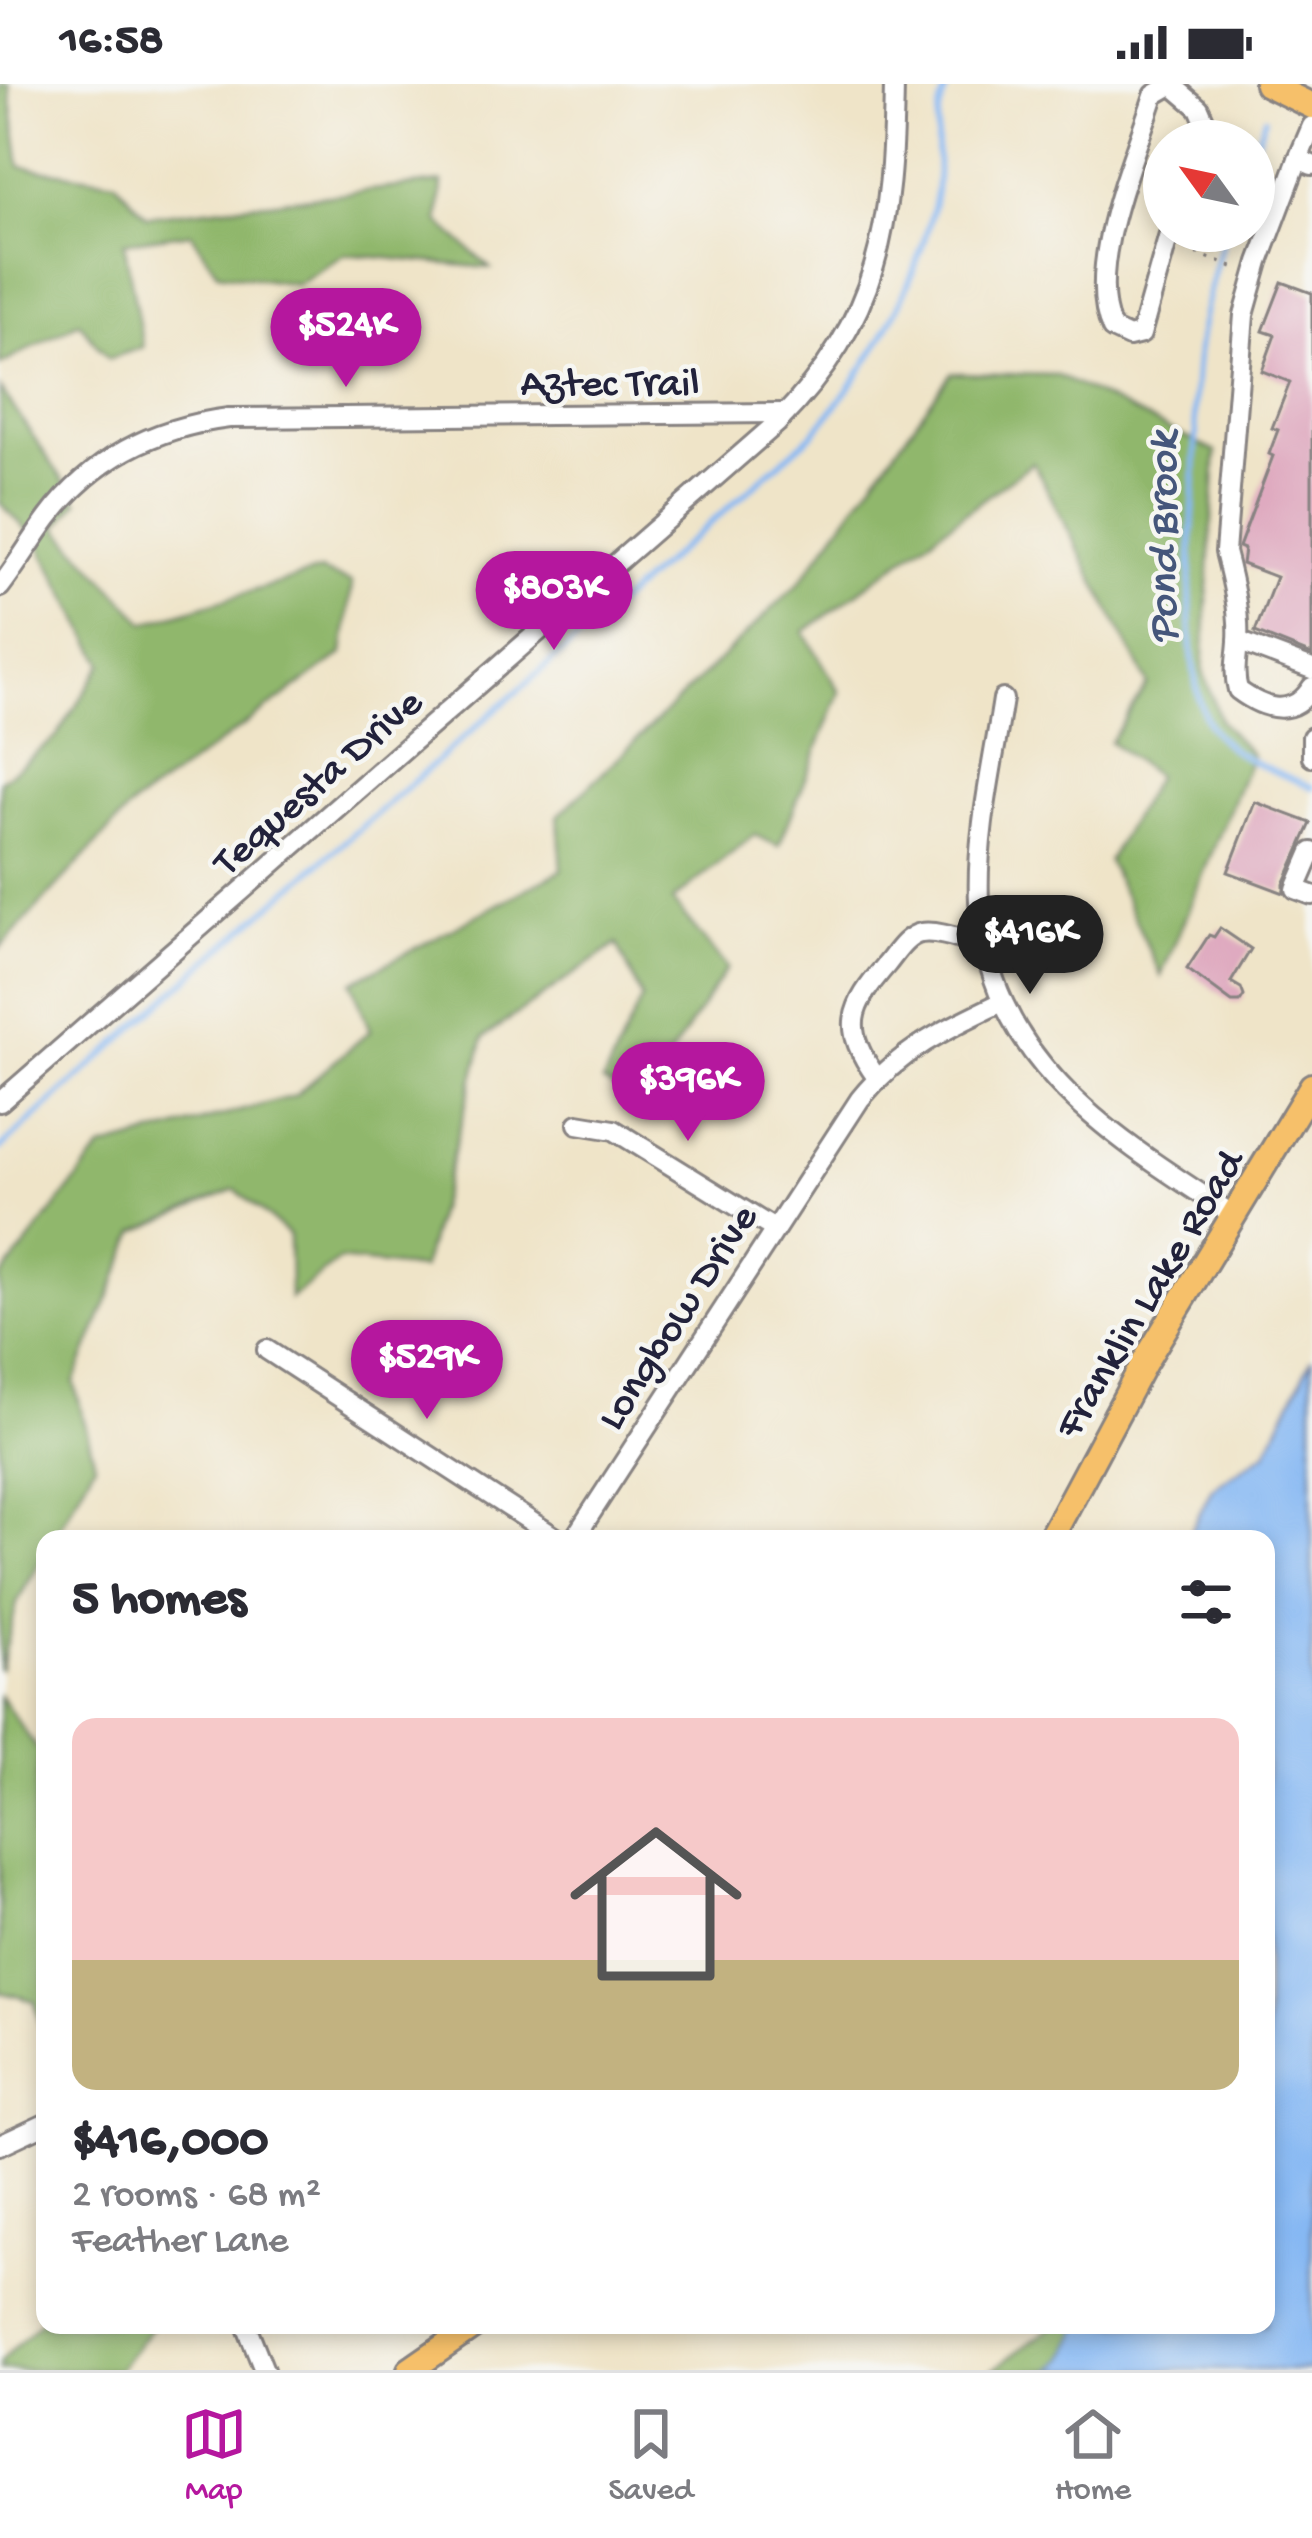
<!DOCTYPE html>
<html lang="en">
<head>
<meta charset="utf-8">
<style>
  :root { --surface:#fff; --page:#f7f7f7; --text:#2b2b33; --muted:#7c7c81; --line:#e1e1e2; --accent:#b5179e }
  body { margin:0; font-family:"Gochi Hand",sans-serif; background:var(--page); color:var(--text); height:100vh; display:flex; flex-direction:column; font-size:45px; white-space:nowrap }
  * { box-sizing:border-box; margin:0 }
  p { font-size:39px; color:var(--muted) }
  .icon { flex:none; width:66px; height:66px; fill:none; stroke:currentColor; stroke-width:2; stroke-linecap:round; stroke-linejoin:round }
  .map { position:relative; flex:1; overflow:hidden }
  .sheet { position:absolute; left:36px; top:1446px; width:1239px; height:804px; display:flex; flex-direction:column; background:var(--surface); border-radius:24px; box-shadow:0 6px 18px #0003 }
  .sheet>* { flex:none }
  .needle { width:78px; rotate:303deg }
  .buttons { position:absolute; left:1143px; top:36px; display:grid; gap:24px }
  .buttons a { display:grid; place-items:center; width:132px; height:132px; border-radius:50%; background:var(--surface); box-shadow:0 6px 18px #0003; font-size:60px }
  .price { position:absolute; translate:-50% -102px; padding:0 27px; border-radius:42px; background:var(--accent); color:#fff; font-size:39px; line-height:78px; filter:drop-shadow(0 3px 6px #0008) }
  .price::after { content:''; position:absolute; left:50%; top:72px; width:36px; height:27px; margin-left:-18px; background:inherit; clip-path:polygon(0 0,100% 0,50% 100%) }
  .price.current { background:#222; color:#fff }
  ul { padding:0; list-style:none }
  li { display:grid; align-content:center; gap:24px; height:636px; padding:0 36px }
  li span { display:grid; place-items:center; height:372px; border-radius:24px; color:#555 }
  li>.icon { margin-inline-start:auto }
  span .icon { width:216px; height:216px; fill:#fffc; stroke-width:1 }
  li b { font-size:51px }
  h2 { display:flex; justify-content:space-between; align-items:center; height:144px; padding:0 36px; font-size:51px }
  .status { display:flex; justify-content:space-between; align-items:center; height:84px; padding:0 60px; background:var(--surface); direction:ltr }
  .status svg { height:33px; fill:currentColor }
  .tabs { display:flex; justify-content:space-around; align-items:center; height:168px; border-top:3px solid var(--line); background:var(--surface); font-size:33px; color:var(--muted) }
  .tabs a { display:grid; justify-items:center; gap:6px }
  .tabs .current { color:var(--accent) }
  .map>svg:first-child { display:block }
</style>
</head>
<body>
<div class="status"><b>16:58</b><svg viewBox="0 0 49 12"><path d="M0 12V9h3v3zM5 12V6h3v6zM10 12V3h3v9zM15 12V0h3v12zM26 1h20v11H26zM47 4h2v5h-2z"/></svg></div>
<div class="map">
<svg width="1312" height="2286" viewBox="0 0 1312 2286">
  <rect width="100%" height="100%" fill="#f6f6f2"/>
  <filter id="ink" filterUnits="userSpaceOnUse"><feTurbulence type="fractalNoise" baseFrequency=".00833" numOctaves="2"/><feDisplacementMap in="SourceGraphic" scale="24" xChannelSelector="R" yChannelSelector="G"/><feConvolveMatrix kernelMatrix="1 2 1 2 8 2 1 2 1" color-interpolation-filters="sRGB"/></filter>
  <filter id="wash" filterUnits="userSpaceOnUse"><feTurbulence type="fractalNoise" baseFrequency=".004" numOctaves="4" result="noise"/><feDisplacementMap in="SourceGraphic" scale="48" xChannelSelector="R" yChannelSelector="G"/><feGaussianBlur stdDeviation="2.7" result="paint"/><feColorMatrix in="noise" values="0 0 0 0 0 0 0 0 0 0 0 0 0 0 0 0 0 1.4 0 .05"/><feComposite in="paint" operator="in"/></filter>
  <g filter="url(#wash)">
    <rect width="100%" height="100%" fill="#efe4c8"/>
    <g fill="#90b76c" stroke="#596c54" stroke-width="3">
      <path d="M0 0H9L20 82 115 97 147 132 442 98 439 138 490 184 345 170 297 200 218 189 191 149 124 158 143 263 108 275 79 238 0 281Z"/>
      <path d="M951 289 1056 291 1216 368 1203 587 1221 638 1252 671 1161 892 1108 777 1156 692 1110 658 1148 600 1033 378 804 548 840 608 779 762 754 751 672 817 727 884 640 1018 603 998 642 914 617 860 484 953 422 1185 339 1176 290 1215 289 1151 235 1105 136 1148 74 1298 95 1379 53 1455H45V1469L18 1516 0 1587V1195L101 1065 295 1012 370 947 352 898 562 786 558 732 800 498Z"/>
      <path d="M0 304 78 418 57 443 145 539 320 487 352 499 343 570 132 722 0 864V697L56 654 103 579 37 456 0 419Z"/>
      <path d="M0 1612 39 1668 32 1753 45 1767V1966L35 1917 0 1908Z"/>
      <path d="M45 2233V2241H153L118 2286H0V2278Z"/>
      <path d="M1055 2241H1080L1065 2275 1052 2286H992Z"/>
    </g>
    <path fill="#86b8f3" stroke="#546d97" stroke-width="3" d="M1312 1274V2286H1052L1065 2275 1080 2241H1266V1455H1187L1212 1404 1266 1368Z"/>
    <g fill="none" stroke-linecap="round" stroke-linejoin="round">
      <g stroke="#86b8f3" stroke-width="6">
        <path d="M1254 63 1265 34"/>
        <path d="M1225 147C1206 214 1189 279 1196 349 1196 422 1176 584 1210 642 1228 673 1280 689 1312 703"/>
        <path d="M0 1065 213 872 814 349C872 280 914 209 934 119 944 77 927 43 949 0"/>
      </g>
    </g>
    <g id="blocks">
      <g fill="#dfaac0">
        <path d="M1282 198 1312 209V571L1255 548 1276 493 1242 480 1244 465 1239 463 1273 372 1269 370 1278 346 1272 344 1290 298 1262 287 1275 251 1263 247Z"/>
        <path d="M1255 718 1311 739 1284 800V809L1228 788Z"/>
        <path d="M1220 844 1251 865 1231 898 1241 904 1244 912 1240 918H1232L1187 885 1209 851 1214 853Z"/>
      </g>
    </g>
  </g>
  <g filter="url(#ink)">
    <use href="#blocks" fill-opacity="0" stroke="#888382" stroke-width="3"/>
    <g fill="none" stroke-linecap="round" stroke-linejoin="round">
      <defs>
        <g id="minor">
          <path d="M1172 1 1199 24 1205 38 1199 57"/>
          <path d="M1312 42 1298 75 1312 81"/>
          <path d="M1298 75 1259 178 1244 231 1225 468C1232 495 1240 528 1238 557 1237 575 1233 588 1238 606 1265 626 1293 634 1312 603"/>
          <path d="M1170 147 1141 250 1129 253 1112 245C1084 184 1135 72 1154 11L1173 0"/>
          <path d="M0 503C17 481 31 457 48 434 93 374 156 343 229 334L786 329"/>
          <path d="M1238 557 1312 585"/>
          <path d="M1003 615C993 681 976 750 979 817 988 979 1113 1053 1235 1132"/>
          <path d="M1312 653V673"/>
          <path d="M1312 768 1296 805 1312 811"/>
          <path d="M877 994C841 944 849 924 887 880 896 869 906 852 921 849 940 846 966 858 985 863"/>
          <path d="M0 1018 777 339C881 233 892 142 894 0"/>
          <path d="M578 1040 614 1046 774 1145"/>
          <path d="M267 1266 558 1455"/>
          <path d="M574 1455 860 1015C900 966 947 944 1002 918"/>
          <path d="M0 2061 45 2040"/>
          <path d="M246 2241 264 2286"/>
        </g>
        <g id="major">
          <path d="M1267 0 1312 22"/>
          <path d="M1050 1455 1144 1279 1312 1002"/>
          <path d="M410 2286 475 2241"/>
        </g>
      </defs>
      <use href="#minor" stroke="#888382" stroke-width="24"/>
      <use href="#major" stroke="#888382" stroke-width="30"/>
      <path stroke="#888382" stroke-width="3" stroke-dasharray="3 9" stroke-linecap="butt" d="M1185 165 1238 185"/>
      <use href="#minor" stroke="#fff" stroke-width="18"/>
      <use href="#major" stroke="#f6c06b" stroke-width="24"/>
    </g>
  </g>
  <g text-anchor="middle" stroke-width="9" stroke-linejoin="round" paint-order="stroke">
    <g font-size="42" fill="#22223b" stroke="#f6f6f2">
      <text x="610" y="310">Aztec Trail</text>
      <text transform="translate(315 695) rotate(-41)" y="15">Tequesta Drive</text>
      <text transform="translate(1146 1208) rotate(-59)" y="15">Franklin Lake Road</text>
      <text transform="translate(674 1231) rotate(-57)" y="15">Longbow Drive</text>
    </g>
    <g font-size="45" font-style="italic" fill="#45567b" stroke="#f6f6f2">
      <text transform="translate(1159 454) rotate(-90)" y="16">Pond Brook</text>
    </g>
  </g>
</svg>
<div class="buttons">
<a><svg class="needle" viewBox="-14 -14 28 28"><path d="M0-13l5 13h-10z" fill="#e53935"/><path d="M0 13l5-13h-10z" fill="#7c7c81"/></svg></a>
</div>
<b class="price" style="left:346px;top:306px">$524K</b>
<b class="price" style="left:554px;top:569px">$803K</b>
<b class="price current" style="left:1030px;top:913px">$416K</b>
<b class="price" style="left:688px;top:1060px">$396K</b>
<b class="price" style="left:427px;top:1338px">$529K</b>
<section class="sheet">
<h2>5 homes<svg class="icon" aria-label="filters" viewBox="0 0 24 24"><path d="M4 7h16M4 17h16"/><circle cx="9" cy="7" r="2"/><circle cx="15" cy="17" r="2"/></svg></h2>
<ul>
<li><span style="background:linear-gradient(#f6c9c9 65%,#c2b280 0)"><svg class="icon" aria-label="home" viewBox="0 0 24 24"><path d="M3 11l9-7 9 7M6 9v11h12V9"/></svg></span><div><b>$416,000</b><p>2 rooms · 68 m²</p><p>Feather Lane</p></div></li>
</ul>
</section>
</div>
<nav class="tabs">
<a class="current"><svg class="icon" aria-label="map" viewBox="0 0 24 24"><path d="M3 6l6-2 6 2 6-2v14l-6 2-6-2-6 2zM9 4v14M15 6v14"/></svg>Map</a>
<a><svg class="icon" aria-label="saved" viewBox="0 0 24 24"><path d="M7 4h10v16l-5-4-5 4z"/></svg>Saved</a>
<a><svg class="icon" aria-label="home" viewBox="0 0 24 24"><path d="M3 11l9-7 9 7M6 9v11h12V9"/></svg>Home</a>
</nav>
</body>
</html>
